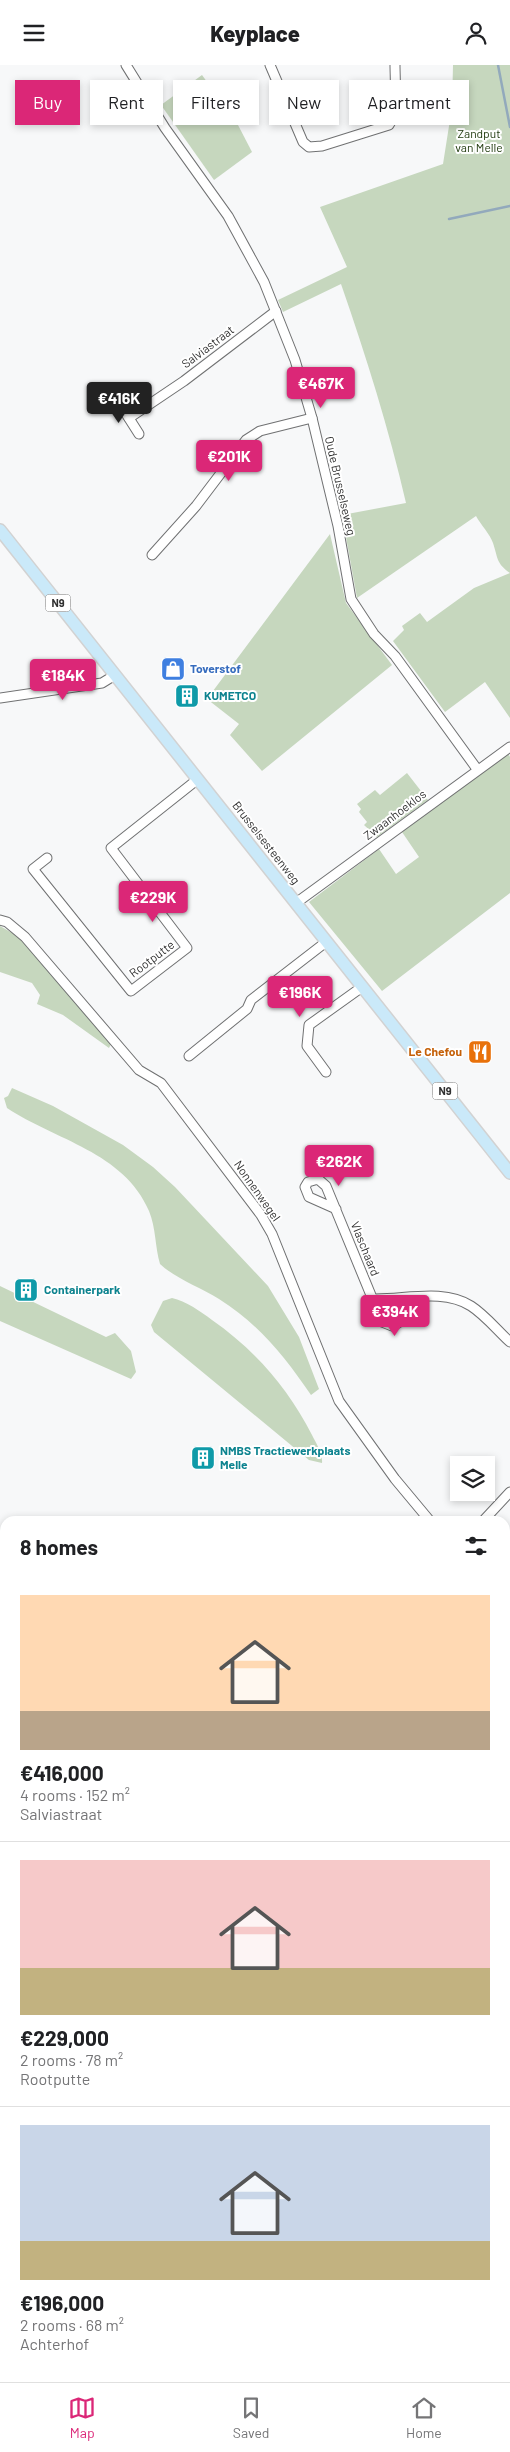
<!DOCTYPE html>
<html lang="en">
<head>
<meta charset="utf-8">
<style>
  :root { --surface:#fff; --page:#f6f6f6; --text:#202124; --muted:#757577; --line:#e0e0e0; --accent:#db2777 }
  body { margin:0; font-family:Barlow,sans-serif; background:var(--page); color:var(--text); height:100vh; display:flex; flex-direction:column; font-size:19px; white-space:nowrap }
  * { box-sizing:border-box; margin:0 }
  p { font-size:16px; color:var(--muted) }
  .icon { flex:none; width:28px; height:28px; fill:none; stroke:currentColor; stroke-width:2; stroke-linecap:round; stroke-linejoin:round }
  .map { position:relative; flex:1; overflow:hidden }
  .drawer { position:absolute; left:0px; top:1451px; width:510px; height:866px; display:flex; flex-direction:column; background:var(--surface); border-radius:15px 15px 0 0; box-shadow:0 2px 8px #0003 }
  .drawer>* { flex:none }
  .guide { position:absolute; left:15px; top:15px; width:480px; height:45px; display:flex; gap:10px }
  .controls { position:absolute; left:450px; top:1391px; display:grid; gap:10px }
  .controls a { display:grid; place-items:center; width:45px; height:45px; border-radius:0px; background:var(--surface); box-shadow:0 2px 8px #0003; font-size:25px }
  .price { position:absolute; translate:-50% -42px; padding:0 11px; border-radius:5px; background:var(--accent); color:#fff; font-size:16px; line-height:32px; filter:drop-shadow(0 1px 2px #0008) }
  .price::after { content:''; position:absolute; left:50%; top:30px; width:15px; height:11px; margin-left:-8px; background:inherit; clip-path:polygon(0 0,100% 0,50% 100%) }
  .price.selected { background:#222; color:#fff }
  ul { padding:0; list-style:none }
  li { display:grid; align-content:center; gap:10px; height:265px; padding:0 20px }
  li+li { border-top:1px solid var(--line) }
  li span { display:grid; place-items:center; height:155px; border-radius:0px; color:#555 }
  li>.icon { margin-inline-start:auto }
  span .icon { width:90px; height:90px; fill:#fffc; stroke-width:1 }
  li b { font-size:21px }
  h2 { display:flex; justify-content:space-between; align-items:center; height:60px; padding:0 20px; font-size:21px }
  .tag { padding:0 18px; border-radius:0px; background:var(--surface); box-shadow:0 2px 8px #0003; font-size:18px; line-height:45px }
  .tag.selected { background:var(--accent); color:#fff }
  header { display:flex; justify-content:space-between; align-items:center; height:65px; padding:0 20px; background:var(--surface); font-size:22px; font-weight:800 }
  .dock { display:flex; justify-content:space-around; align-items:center; height:70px; border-top:1px solid var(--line); background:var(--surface); font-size:14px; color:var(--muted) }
  .dock a { display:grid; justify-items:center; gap:2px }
  .dock .selected { color:var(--accent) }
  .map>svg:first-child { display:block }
</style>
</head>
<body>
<header><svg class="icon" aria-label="menu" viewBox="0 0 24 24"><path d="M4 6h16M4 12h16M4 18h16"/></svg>Keyplace<svg class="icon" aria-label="person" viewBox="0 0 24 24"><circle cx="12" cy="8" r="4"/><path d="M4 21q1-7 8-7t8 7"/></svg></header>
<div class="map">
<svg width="510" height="2317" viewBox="0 0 510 2317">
  <rect width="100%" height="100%" fill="#f7f8f9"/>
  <g fill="#c6d7be">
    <path d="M453 0H510V653L485 617 445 647 393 576 404 565 402 561 420 548 427 557 474 523 510 508C496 498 498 493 493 478 490 469 481 460 476 451L357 533 342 450 406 438C389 364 366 291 341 219L283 247 278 235 347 202 320 142 443 99 452 42Z"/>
    <path d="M202 10 238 60 252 87 214 115 161 40Z"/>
    <path d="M330 469 346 538 392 600 262 706 230 670 239 659 207 634Z"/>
    <path d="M508 688 510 692V828L382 926 309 837 379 784 396 809 419 792 402 767Z"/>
    <path d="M407 708 428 735 377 772 364 760 367 757 359 747 361 744 357 739 375 725 380 730Z"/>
    <path d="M0 861 14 869 24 877 111 979 109 983 63 950 37 939 40 930 32 918 0 907Z"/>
    <path d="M12 1023 53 1041 123 1080 153 1102 175 1122 268 1221 299 1272 319 1324 311 1330C285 1292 259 1259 219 1234 200 1222 176 1214 160 1199 155 1182 156 1163 149 1146 124 1087 55 1075 7 1043L4 1033 8 1031Z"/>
    <path d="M0 1221 106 1272 115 1268 131 1286 136 1307 131 1314 0 1256Z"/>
    <path d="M172 1233C186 1236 200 1246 212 1255 255 1285 288 1323 312 1370 316 1378 323 1389 322 1398L309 1395 154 1267 151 1260 163 1236Z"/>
    <path d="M411 1237 414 1239 411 1246 392 1257 385 1256 380 1245 383 1241Z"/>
    <path d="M0 1899 5 1908V2159H0Z"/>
    <path d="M510 2143V2258L505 2259V2145Z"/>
    <rect x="0" y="2196" width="5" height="116"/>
  </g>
  <path fill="#bbddf8" stroke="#92a9bc" d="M510 2258V2317H0V2312H505V2259Z"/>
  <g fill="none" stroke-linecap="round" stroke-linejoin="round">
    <g stroke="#92a9bc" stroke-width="2.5">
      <path d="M498 0 510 62"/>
      <path d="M449 154 510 141"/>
      <path d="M505 1703 510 1708"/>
    </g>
    <defs>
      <g id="minor">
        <path d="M126 0 165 63 228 151 264 217 295 295 312 353 338 461 351 534 374 569 395 591 477 704"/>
        <path d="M270 0 303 77 309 82 322 81 389 60C398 49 395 15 395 0"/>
        <path d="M118 336 139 369"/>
        <path d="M129 353 184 316 276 246"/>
        <path d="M152 490 196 441 246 375 260 366 312 353"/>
        <path d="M0 633 102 618 115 610"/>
        <path d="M47 793 33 804 131 926 187 883 111 783 198 714"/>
        <path d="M296 838 510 682"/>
        <path d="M0 855 7 857 25 872 139 1005 161 1018 261 1150 272 1169 339 1336 395 1414 430 1456"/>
        <path d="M189 991 247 944 251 935 326 877"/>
        <path d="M326 1007 307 981 309 960 362 922"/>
        <path d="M336 1144 309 1132 305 1122 308 1117 318 1114 326 1121 382 1257 392 1261C406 1255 415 1247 420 1233"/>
        <path d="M373 1234C404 1235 443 1223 471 1241 485 1250 497 1265 510 1277"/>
        <path d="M483 1456 510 1427"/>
        <path d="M0 1540 5 1544"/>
        <path d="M505 1684 510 1689"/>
        <path d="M0 1707 5 1713"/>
        <path d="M0 1806H5"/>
        <path d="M505 2079 510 2077"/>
      </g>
      <path id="major" d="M0 465 510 1108"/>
      <g id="highway">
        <path d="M505 2115 510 2114"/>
        <path d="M505 2134 510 2132"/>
        <path d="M0 2168H5"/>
        <path d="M0 2186H5"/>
      </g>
    </defs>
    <use href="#minor" stroke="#707172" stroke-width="11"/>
    <use href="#major" stroke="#d2d2d2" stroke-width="14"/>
    <use href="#highway" stroke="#d2d2d2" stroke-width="16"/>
    <use href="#minor" stroke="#fff" stroke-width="9"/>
    <use href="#major" stroke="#cae9f9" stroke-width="11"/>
    <use href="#highway" stroke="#a6daf5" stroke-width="14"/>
    <g stroke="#676868" stroke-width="2.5" stroke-dasharray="2.5 5" stroke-linecap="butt">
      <path d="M0 1509 5 1513"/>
      <path d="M0 1524 5 1528"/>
      <path d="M505 1927 510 1931"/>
      <path d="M505 1941 510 1945"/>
    </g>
  </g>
  <defs>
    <symbol id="shop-square" viewBox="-11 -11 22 22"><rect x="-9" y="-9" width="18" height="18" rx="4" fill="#3f7fe0" stroke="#fff"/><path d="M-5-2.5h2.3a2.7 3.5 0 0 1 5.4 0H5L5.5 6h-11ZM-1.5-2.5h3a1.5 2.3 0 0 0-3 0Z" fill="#fff"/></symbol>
    <symbol id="building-square" viewBox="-11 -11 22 22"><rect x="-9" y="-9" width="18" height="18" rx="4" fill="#0f9aa8" stroke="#fff"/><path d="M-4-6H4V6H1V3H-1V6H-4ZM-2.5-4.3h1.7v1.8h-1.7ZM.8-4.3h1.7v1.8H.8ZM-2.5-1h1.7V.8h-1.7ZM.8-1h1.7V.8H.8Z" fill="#fff"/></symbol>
    <symbol id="restaurant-square" viewBox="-11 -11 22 22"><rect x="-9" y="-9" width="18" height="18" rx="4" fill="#e8710a" stroke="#fff"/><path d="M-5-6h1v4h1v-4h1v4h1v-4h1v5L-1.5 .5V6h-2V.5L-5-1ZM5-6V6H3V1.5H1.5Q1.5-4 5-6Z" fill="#fff"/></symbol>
  </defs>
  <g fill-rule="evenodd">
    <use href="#shop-square" x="159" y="590" width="28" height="28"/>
    <use href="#building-square" x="173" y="617" width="28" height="28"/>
    <use href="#restaurant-square" x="466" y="973" width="28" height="28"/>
    <use href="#building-square" x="12" y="1211" width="28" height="28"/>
    <use href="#building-square" x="189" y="1379" width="28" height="28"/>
  </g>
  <g text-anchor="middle" stroke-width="4" stroke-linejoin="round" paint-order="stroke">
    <g fill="#fff" stroke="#6f6f6f" stroke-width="1">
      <rect x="45.5" y="529.5" width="25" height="17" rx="4"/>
      <rect x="432.5" y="1017.5" width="25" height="17" rx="4"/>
    </g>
    <g font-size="11" font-weight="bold" fill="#313131">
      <text x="58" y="542">N9</text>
      <text x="445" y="1030">N9</text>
    </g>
    <g font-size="12" fill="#1b3609" stroke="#fff">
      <text x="479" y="73">Zandput<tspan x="479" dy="14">van Melle</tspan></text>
    </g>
    <g font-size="12" fill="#313131" stroke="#fff">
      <text transform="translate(208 282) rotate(-37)" y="4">Salviastraat</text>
      <text transform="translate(340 421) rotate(77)" y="4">Oude Brusselseweg</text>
      <text transform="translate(395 750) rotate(-37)" y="4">Zwaanhoeklos</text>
      <text transform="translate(266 778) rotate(52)" y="4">Brusselsesteenweg</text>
      <text transform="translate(152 894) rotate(-37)" y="4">Rootputte</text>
      <text transform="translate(257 1126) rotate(55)" y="4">Nonnenwegel</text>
      <text transform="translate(365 1184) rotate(68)" y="4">Vlaschaard</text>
    </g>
    <g font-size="12" font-weight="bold" fill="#366cbe" stroke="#fff" text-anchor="start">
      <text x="190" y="608">Toverstof</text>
    </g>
    <g font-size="12" font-weight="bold" fill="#0d838f" stroke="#fff" text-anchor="start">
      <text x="204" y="635">KUMETCO</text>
      <text x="44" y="1229">Containerpark</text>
      <text x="220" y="1390">NMBS Tractiewerkplaats<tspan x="220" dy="14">Melle</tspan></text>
    </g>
    <g font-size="12" font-weight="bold" fill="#c56008" stroke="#fff" text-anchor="end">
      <text x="462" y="991">Le Chefou</text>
    </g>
  </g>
</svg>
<div class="controls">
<a><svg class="icon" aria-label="layers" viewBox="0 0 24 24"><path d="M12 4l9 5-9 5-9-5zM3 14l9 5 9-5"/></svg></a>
</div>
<b class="price" style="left:321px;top:344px">€467K</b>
<b class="price selected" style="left:119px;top:359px">€416K</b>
<b class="price" style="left:229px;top:417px">€201K</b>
<b class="price" style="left:63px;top:636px">€184K</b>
<b class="price" style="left:153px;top:858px">€229K</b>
<b class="price" style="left:300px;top:953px">€196K</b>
<b class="price" style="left:339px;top:1122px">€262K</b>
<b class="price" style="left:395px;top:1272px">€394K</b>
<div class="guide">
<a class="tag selected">Buy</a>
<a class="tag">Rent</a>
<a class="tag">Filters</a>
<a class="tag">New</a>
<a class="tag">Apartment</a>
</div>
<section class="drawer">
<h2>8 homes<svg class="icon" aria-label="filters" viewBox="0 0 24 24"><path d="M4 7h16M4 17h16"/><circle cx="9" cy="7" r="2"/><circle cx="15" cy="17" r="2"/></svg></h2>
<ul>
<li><span style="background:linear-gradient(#ffd9b3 75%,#b9a48a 0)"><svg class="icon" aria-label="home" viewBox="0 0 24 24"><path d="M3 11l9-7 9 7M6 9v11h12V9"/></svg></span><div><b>€416,000</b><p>4 rooms · 152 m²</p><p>Salviastraat</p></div></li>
<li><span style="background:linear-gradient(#f6c9c9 70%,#c2b280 0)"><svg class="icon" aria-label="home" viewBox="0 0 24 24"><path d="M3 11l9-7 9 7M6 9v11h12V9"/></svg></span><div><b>€229,000</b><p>2 rooms · 78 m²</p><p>Rootputte</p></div></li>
<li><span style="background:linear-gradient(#c9d6e8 75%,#c2b280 0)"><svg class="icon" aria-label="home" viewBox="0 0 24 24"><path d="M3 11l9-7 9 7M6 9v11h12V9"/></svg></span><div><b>€196,000</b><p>2 rooms · 68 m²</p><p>Achterhof</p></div></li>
</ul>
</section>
</div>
<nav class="dock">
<a class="selected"><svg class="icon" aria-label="map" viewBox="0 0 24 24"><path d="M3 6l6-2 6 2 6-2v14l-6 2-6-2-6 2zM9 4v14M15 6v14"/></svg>Map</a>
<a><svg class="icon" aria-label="saved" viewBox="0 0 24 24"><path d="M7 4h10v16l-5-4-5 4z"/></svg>Saved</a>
<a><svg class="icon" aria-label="home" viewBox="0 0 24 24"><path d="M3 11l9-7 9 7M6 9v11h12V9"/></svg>Home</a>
</nav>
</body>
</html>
